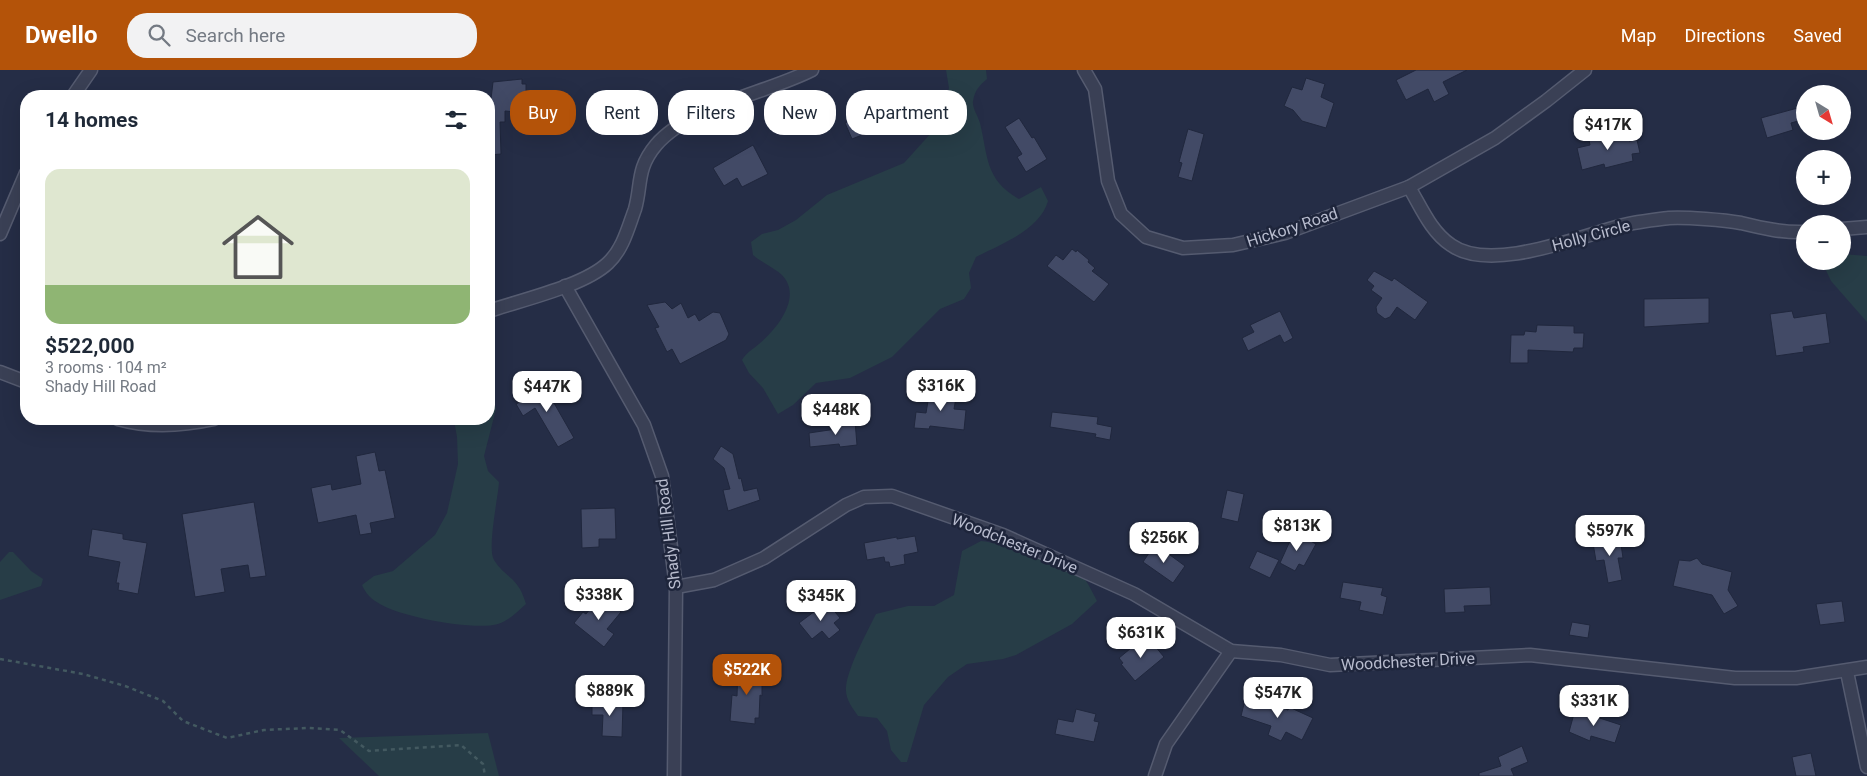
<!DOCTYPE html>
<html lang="en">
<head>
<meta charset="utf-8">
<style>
  :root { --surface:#fff; --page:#f2f2f3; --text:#1f2937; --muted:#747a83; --accent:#b45309 }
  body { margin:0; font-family:Roboto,sans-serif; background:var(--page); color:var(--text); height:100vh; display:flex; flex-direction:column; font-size:19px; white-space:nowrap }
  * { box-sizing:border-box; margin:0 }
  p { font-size:16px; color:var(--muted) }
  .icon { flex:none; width:28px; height:28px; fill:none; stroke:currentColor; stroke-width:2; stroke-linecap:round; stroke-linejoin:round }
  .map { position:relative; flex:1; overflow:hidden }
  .drawer { position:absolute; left:20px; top:20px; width:475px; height:335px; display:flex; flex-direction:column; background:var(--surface); border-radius:20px; box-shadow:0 5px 20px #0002 }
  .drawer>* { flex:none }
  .banner { position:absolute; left:510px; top:20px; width:475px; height:45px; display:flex; gap:10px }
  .needle { width:32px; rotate:143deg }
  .fabs { position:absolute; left:1796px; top:15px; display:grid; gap:10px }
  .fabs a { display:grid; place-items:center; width:55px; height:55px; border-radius:50%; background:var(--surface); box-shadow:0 5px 20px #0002; font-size:25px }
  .price { position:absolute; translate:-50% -42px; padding:0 11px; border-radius:10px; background:#fff; color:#222; font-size:16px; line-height:32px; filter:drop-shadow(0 1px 2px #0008) }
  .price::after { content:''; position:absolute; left:50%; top:30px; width:15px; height:11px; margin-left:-8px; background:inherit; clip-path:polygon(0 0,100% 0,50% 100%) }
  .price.active { background:var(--accent); color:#fff }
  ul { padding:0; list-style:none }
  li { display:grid; align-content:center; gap:10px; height:265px; padding:0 25px }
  li span { display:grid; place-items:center; height:155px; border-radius:15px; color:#555 }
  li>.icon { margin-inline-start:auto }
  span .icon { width:90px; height:90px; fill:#fffc; stroke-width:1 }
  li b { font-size:21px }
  h2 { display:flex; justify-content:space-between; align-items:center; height:60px; padding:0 25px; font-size:21px }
  .tag { padding:0 18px; border-radius:20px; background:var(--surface); box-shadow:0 5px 20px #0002; font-size:18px; line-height:45px }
  .tag.active { background:var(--accent); color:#fff }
  header { display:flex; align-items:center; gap:30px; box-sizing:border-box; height:70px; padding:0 25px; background:var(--accent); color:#fff }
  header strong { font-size:24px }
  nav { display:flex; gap:28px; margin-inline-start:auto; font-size:18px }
  .search { width:350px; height:45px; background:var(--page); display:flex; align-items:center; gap:12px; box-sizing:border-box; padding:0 18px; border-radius:20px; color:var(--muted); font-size:19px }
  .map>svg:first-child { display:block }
</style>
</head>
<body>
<header>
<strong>Dwello</strong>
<div class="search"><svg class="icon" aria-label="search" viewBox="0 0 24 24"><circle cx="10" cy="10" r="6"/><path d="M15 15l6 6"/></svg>Search here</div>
<nav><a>Map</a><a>Directions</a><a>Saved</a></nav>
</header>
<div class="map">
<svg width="1867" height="706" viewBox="0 0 1867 706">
  <rect width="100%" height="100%" fill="#252d46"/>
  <g fill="#273d47">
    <path d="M946 0H986L987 9C979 16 975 20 973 31 972 38 978 46 980 53 988 86 985 110 1019 129L1041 117 1048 131C1040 160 1001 174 976 187L969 203 971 218 964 229 940 239 892 287 850 308 816 313 793 335 778 344 763 318 749 303 742 290C747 282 752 280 759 274 777 259 803 227 782 205 776 199 761 192 753 185L751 172 762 164 778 160 796 150 827 125 904 93 932 62 943 41 949 18Z"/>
    <path d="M1843 184 1867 186V252L1831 211 1823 194V191H1842Z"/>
    <path d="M489 327 494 332 496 339 484 386 488 401 499 412C498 428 487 479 494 490 506 509 518 506 526 534 517 542 510 550 498 554 475 561 401 547 380 534 371 529 366 524 362 515L374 506 393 501 435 465 447 443 458 394 457 367 454 350 489 349Z"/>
    <path d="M981 471C997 472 1010 480 1026 483 1033 484 1041 484 1049 485 1075 490 1086 508 1097 531L1072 554 1016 585 1003 589 967 594 948 607 924 635 907 692H901L891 680 887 661 877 648 858 646C852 637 845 629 846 617 848 597 867 562 876 544L908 536H934L954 525 962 481Z"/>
    <path d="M9 482H13L31 501 43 509 41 516 0 530V492Z"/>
    <path d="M488 663 499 706H379L339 668Z"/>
  </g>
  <g fill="#424a66" stroke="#20273d">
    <path d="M1416 0H1467L1443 12 1449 24 1434 32 1428 19 1406 30 1396 10Z"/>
    <path d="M1306 8 1325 14 1321 27 1334 33 1326 58 1302 51 1293 40 1284 36 1292 17 1302 20Z"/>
    <path d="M522 9V14H526V28H523V35L517 34 516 42 505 41V52H500L501 84 489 85V29H491L493 12Z"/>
    <path d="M904 30 911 47 873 64 872 61 852 69 845 53 865 44 863 39 879 33 882 40Z"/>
    <path d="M1805 36V49L1791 53 1793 60 1767 68 1761 48Z"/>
    <path d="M1019 48 1032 68 1034 67 1047 89 1026 102 1017 87 1022 84 1005 57Z"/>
    <path d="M1188 59 1204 64 1192 111 1178 107 1182 93 1179 92Z"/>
    <path d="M1614 61 1615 65 1626 63 1629 71 1637 70 1640 83 1632 84 1633 91 1605 98 1604 94 1582 100 1577 78 1590 75 1589 70Z"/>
    <path d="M753 75 768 104 742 117 737 108 724 116 713 98Z"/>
    <path d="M1072 179 1076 182 1077 180 1089 190 1088 192 1095 198 1092 201 1109 214 1094 232 1047 196 1056 185 1063 190Z"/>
    <path d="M1374 201 1392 211 1394 208 1428 232 1415 250 1397 237 1390 247 1385 249 1377 243 1376 237 1382 228 1371 220 1374 216 1367 210Z"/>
    <path d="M1709 228V253L1644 257V229Z"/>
    <path d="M665 232 672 239 681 233 688 248 695 244 699 251 713 242 720 243 729 264 726 270 680 294 672 279 667 282 655 258 659 257 647 235Z"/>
    <path d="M1280 241 1293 268 1284 273 1280 265 1248 281 1242 268 1254 262 1250 255Z"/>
    <path d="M1792 241 1794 248 1826 243 1830 273 1803 277 1804 282 1776 286 1770 244Z"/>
    <path d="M1537 255 1574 256V263H1584L1583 278H1574L1573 282 1528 280V293H1510L1511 265H1524L1525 261 1536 262Z"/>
    <path d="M547 312 554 323 550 326 574 368 558 377 535 338 523 346 516 334 530 326 528 323Z"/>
    <path d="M930 319 957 322 954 339 966 340 964 360 930 356 929 359 914 358 916 342 926 343Z"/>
    <path d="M1052 342 1098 347 1097 354 1112 357 1110 370 1095 367 1096 364 1050 357Z"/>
    <path d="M855 351 857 375 840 377 839 374 810 377 809 363 836 359 834 352Z"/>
    <path d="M721 376 733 384 739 409 741 408 744 421 757 418 760 430 728 441 723 420 730 419 724 398 713 389Z"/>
    <path d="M375 382 379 401 385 400 395 448 370 453 372 463 360 465 356 445 318 453 311 418 331 414 332 420 361 414 356 386Z"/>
    <path d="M1227 420 1244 424 1238 452 1221 448Z"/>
    <path d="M254 432 266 506 250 508 248 495 221 499 225 522 195 527 182 444Z"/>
    <path d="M615 438 616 469H599V477L582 478 581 439Z"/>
    <path d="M92 459 123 464V469L147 473 138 524 118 520 119 513H116L120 492 88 486Z"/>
    <path d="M1294 462 1316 474 1304 496 1299 494 1295 501 1280 493Z"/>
    <path d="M915 466 918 482 904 485 905 494 890 497 889 492H885L884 487 867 490 864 473 897 467V469Z"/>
    <path d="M1620 467 1623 488H1618L1622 510 1608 513 1604 490 1596 491 1593 473Z"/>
    <path d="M1155 474 1185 496 1173 513 1143 492Z"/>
    <path d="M1257 481 1279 490 1270 508 1249 498Z"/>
    <path d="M1697 488 1702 494 1732 502 1728 520 1738 536 1724 544 1712 525 1673 516 1679 490 1690 491Z"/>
    <path d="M820 510 830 523 817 534 807 521Z"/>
    <path d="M1343 512 1383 518 1381 525 1387 527 1383 545 1359 540 1361 532 1340 528Z"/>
    <path d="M1490 517 1491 535 1464 536 1465 542 1445 543 1444 519Z"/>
    <path d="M604 527 621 542 607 559 614 564 604 577 574 553 583 542 586 544 595 533 597 535Z"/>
    <path d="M1842 531 1845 552 1820 555 1816 534Z"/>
    <path d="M827 532 840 548 834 553 840 560 829 569 822 561 812 569 799 553Z"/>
    <path d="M1572 552 1590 555 1588 568 1569 565Z"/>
    <path d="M1142 569 1146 574 1150 570 1164 587 1135 611 1121 594 1123 593 1119 588Z"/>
    <path d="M738 597 762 598V626L760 625 759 648H755V654L730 651 732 625 737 626Z"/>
    <path d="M592 630 623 632 622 667 602 666 603 645H592Z"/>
    <path d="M1245 630 1262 635 1264 630 1288 640 1289 637 1313 648 1302 670 1286 662 1281 671 1268 665 1271 656 1241 646Z"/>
    <path d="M1076 639 1096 644 1094 651 1099 652 1094 672 1055 664 1058 649 1073 652Z"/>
    <path d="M1575 640 1621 655 1615 673 1591 666 1590 671 1569 662Z"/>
    <path d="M1522 676 1528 692 1511 699 1514 706H1479V703L1501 696 1498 687Z"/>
    <path d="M1811 683 1816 706H1796L1792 687Z"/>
  </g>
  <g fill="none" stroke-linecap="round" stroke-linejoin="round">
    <defs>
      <g id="minor">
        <path d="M1084 0 1095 19 1108 111 1121 144 1146 167 1183 178 1233 175 1285 163 1409 117 1495 68 1546 31 1585 0"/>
        <path d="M73 26 91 0"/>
        <path d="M1409 117C1421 137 1431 162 1451 175 1490 203 1578 167 1620 156 1635 152 1653 150 1669 148 1687 147 1724 150 1741 153 1762 158 1783 163 1805 162"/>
        <path d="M1842 159 1867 157"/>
        <path d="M0 164 26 103"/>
        <path d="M565 216 644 355 662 406 676 517 674 706"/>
        <path d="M489 241C521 230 584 216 608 193 623 179 628 158 635 139 642 114 636 99 656 75 688 37 767 23 812 0"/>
        <path d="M0 302 26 312"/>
        <path d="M118 349C149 358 182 356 214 349"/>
        <path d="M676 517 714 510 764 488 846 435 864 427 892 426 1003 465 1134 524 1231 581 1281 585 1330 595 1530 585 1735 608H1796L1867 597"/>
        <path d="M1847 602 1867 697"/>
        <path d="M1155 706 1166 674 1231 581"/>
      </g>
    </defs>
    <use href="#minor" stroke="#555b70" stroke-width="15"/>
    <path stroke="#435960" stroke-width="2.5" stroke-dasharray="4 4" stroke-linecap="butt" d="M0 589 83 604 125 616 163 631 183 651 227 668 264 660 308 658 340 660 369 681 461 675 483 694 485 706"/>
    <use href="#minor" stroke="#3a4055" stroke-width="12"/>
  </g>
  <g text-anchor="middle" stroke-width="5" stroke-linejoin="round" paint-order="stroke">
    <g font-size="16" fill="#b8bcce" stroke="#1e253b">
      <text transform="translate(1292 157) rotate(-18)" y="6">Hickory Road</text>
      <text transform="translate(1591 165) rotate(-15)" y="6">Holly Circle</text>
      <text transform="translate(668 464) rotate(-97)" y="6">Shady Hill Road</text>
      <text transform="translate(1015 473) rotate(22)" y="6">Woodchester Drive</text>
      <text transform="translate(1408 591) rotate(-3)" y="6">Woodchester Drive</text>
    </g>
  </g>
</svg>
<div class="fabs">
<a><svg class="needle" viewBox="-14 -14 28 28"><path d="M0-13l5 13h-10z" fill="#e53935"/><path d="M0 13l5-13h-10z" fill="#747a83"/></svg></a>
<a>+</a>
<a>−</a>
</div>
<b class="price" style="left:1608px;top:81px">$417K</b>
<b class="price" style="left:941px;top:342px">$316K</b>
<b class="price" style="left:547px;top:343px">$447K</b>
<b class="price" style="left:836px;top:366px">$448K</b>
<b class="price" style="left:1297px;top:482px">$813K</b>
<b class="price" style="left:1610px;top:487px">$597K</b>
<b class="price" style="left:1164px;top:494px">$256K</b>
<b class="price" style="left:599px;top:551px">$338K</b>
<b class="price" style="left:821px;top:552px">$345K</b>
<b class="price" style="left:1141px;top:589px">$631K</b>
<b class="price active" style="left:747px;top:626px">$522K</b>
<b class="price" style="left:610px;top:647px">$889K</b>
<b class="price" style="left:1278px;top:649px">$547K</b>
<b class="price" style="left:1594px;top:657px">$331K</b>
<div class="banner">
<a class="tag active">Buy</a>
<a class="tag">Rent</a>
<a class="tag">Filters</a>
<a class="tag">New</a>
<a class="tag">Apartment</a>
</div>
<section class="drawer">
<h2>14 homes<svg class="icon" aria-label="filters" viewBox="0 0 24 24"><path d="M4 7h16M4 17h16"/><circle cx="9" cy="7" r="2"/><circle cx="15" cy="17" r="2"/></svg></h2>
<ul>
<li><span style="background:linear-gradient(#dfe7d0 75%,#8fb573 0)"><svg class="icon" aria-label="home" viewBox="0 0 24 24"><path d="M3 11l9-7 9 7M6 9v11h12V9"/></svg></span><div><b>$522,000</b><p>3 rooms · 104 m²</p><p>Shady Hill Road</p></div></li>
</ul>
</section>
</div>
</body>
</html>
